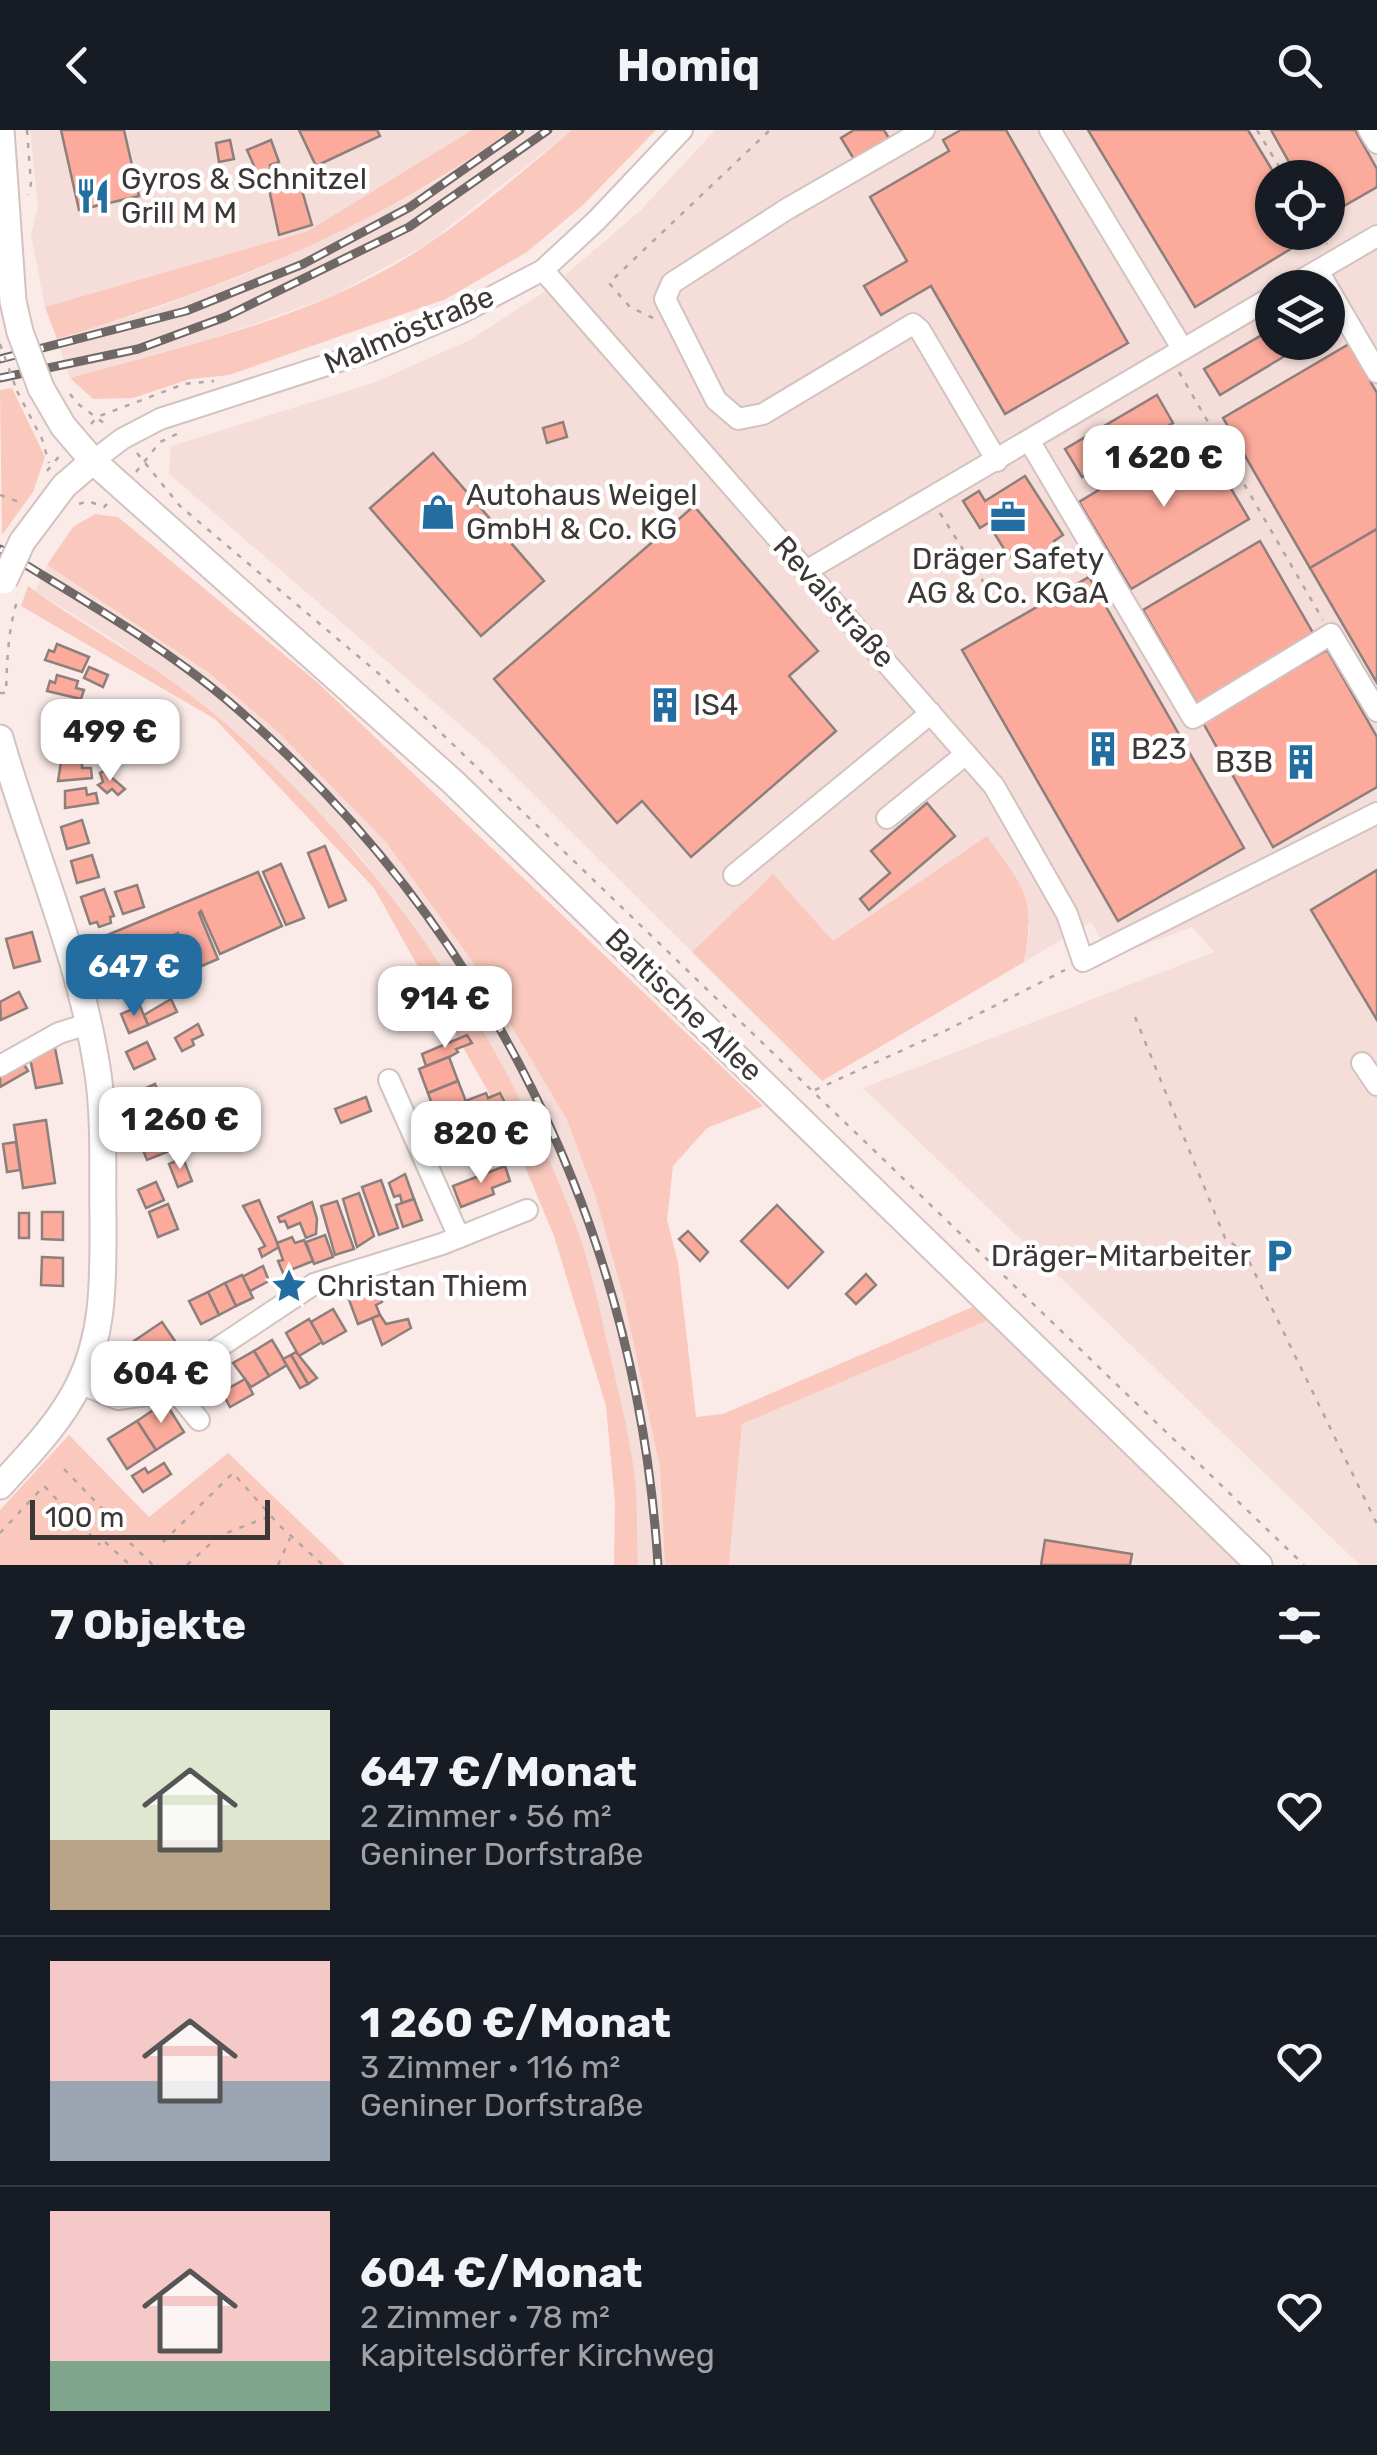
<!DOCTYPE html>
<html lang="de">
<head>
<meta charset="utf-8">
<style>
  :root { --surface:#171b24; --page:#20242c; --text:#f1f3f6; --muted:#9ea1a6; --line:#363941; --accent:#236da1 }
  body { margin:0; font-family:Rubik,sans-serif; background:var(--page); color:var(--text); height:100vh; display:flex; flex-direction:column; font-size:38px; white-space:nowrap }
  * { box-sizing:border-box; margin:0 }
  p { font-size:32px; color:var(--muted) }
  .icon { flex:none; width:55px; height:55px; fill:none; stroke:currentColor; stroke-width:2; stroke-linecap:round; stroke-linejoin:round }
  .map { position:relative; height:1435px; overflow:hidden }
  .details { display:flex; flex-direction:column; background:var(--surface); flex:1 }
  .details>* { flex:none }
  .controls { position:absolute; left:1255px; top:30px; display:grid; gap:20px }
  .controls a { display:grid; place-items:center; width:90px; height:90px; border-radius:50%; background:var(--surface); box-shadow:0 2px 8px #0004; font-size:50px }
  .scale { position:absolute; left:30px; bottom:25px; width:240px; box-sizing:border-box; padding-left:10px; border:5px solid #3d3736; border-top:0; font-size:28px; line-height:35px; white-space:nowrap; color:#3d3736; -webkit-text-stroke:8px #fff; paint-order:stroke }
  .price { position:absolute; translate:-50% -85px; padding:0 22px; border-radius:20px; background:#fff; color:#222; font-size:32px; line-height:65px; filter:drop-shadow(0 2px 5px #0008) }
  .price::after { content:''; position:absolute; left:50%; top:60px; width:30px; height:22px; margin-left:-15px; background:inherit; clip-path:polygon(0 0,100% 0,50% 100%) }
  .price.active { background:var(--accent); color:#fff }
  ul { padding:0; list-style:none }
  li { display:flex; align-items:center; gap:30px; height:250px; padding:0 50px }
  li+li { border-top:2px solid var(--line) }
  li span { display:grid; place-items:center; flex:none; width:280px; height:200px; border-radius:0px; color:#555 }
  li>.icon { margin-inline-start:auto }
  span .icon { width:120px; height:120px; fill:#fffc; stroke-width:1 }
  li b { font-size:42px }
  h2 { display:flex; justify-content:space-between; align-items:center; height:120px; padding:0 50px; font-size:42px }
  header { display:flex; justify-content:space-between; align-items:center; height:130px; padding:0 50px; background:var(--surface); font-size:45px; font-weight:700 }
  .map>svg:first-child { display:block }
</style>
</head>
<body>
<header><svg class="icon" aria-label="back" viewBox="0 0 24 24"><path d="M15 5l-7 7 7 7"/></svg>Homiq<svg class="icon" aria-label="search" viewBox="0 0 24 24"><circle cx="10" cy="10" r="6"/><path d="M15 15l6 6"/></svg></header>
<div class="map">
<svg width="1377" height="1435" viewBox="0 0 1377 1435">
  <rect width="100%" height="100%" fill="#faebe8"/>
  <g fill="#f5ded9" fill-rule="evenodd">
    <path d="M30 0H472L308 101 45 177 31 105 38 77Z"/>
    <path d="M511 0H572L426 115 330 167 217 207 70 248 57 209 154 179 254 141 335 104 433 53Z"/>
    <path d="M715 0H1377V1435H1360L863 958 1214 822 1192 797 1111 827 1091 792 1024 832 1030 797 986 707 833 811 772 745 692 822 486 617 169 344 171 316 373 253 470 210 551 157 640 81ZM1272 48H1328V102H1272ZM1272 158H1328V212H1272Z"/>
    <path d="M47 435 209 543 280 604 385 711 475 835 567 990 596 1068 624 1169 660 1338 665 1435H638L635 1356 593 1152 576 1095 534 997 455 852 360 726 267 631 197 570 117 512 35 461Z"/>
    <path d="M991 1189 1246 1435H729L742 1294Z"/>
  </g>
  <g fill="#fac8bd">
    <path d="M472 0H511C375 99 217 160 57 209L45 177 308 101Z"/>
    <path d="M572 0H656L583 75 527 122 446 169 229 245 190 249 133 268 93 269 70 248C191 214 322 186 428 114 478 80 526 39 572 0Z"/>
    <path d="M12 258 45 327 33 362 2 405 0 260Z"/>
    <path d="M95 384 118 387 317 552 763 976 707 998 673 1036 667 1090 678 1132 696 1287 723 1284 977 1175 991 1189 742 1294 729 1435H665L660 1338 624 1169 596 1068 567 990 475 835 385 711 280 604 209 543 47 435 73 397Z"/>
    <path d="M28 456C83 496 144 528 197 570 367 706 498 890 575 1093 591 1136 600 1181 610 1225 620 1268 632 1315 636 1359 637 1384 637 1410 638 1435H614L615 1373 606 1276 554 1106 510 1001 374 758 215 589 21 476Z"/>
    <path d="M987 706C1024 759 1036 765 1024 832L822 951 692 822 773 744 833 811Z"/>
    <path d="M69 1305 149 1387 228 1323 345 1435H0V1380Z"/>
  </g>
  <g fill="#fcaa9b" stroke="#8c7f7c" stroke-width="2.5">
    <path d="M61 0H124L139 66 79 80Z"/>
    <path d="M299 0H377L380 6 316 36Z"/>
    <path d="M854 0H884L892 13 857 34 841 8Z"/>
    <path d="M961 0H1006L1128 213 1005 284 931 156 881 185 864 156 907 131 870 67 949 21 943 10Z"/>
    <path d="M1088 0H1248L1277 48H1272V102H1310L1312 106 1195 177Z"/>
    <path d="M1271 0H1355L1377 39V57L1328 85V48H1298Z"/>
    <path d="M230 10 234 29 219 32 216 13Z"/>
    <path d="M271 10 279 32 270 35 272 42 259 47 247 20Z"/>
    <path d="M299 50 312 95 279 105 269 59Z"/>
    <path d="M1272 199V212H1308L1220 265 1204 239Z"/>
    <path d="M1349 214 1377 263V399L1310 438 1223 288Z"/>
    <path d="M1157 265 1173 293 1082 347 1065 319Z"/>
    <path d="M563 292 567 307 547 313 543 298Z"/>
    <path d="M1197 301 1249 389 1131 459 1079 372Z"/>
    <path d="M433 323 544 451 481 506 370 378Z"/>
    <path d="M1025 346 1063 405 1054 411 1058 424 1055 435 1043 442 1032 438 1019 420 1009 427 988 393 980 398 963 371 979 361 985 371Z"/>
    <path d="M694 376 818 521 789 546 836 601 691 727 642 671 617 693 494 549Z"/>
    <path d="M1377 399V553L1310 438Z"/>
    <path d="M1260 411 1316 508 1199 577 1143 480Z"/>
    <path d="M1089 447 1244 718 1118 791 962 520Z"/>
    <path d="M57 514 89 527 82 542 45 530 49 520 54 522Z"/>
    <path d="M1327 520 1377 607V657L1273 717 1202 591Z"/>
    <path d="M89 537 108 545 103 557 84 548Z"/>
    <path d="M57 545 78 551 76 558 84 560 81 569 47 561 50 551 55 553Z"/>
    <path d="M49 578 83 581V587L92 588 86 598 51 597Z"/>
    <path d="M85 603 104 619 95 630 85 624 54 623 51 604Z"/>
    <path d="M82 631V638H91L92 648 58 651 61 632Z"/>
    <path d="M104 641 125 659 118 665 112 659 107 663 98 655 103 652 100 643Z"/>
    <path d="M86 658 87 665 96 663 98 673 65 678V661Z"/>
    <path d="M927 673 955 706 869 780 860 769 890 743 871 721Z"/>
    <path d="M82 690 89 713 67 719 61 697Z"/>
    <path d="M325 716 346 770 329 777 308 723Z"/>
    <path d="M92 725 99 747 77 753 71 731Z"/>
    <path d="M281 734 304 788 286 795 263 742Z"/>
    <path d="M1377 740V890L1311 780Z"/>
    <path d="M258 742 282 796 220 824 201 781 199 783 218 829 192 840 178 803 117 834 105 806Z"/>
    <path d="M137 755 144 777 123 784 115 762Z"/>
    <path d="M104 759 114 786 110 787 111 793 99 797 97 792 90 794 81 767Z"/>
    <path d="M32 802 40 831 14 838 6 809Z"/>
    <path d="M167 808 184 846 163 855 147 816Z"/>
    <path d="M148 821 152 831 139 836 147 855 118 868 109 847 130 838 128 829Z"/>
    <path d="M19 862 27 878 1 890 0 872Z"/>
    <path d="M171 869 177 882 148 895 144 885Z"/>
    <path d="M140 876 148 895 129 903 121 884Z"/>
    <path d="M198 894 203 905 192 910 194 915 182 921 175 908Z"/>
    <path d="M467 905 472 913 456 919 458 922 449 927 426 936 422 924Z"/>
    <path d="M147 912 155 929 134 939 126 922Z"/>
    <path d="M55 918 62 953 36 958 29 923Z"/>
    <path d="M449 927 458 951 428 963 419 939Z"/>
    <path d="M22 931 28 941 0 957V943Z"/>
    <path d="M458 951 467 974 436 986 428 963Z"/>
    <path d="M155 954 162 971 140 981 133 964Z"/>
    <path d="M486 963 488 968 500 963 505 973 436 1001 431 987 467 974 465 971Z"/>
    <path d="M366 967 371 981 341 993 335 979Z"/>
    <path d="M46 990 55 1053 23 1058 14 995Z"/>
    <path d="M169 993 179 1017 147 1030 137 1006Z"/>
    <path d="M16 1012 20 1040 7 1042 3 1014Z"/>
    <path d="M183 1028 192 1051 178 1057 169 1034Z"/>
    <path d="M505 1036 510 1051 492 1058 494 1064 461 1077 453 1056Z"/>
    <path d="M405 1044 414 1069 402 1073 400 1065 394 1067 389 1053Z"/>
    <path d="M381 1050 398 1098 379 1105 362 1057Z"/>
    <path d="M156 1052 164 1070 146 1078 138 1060Z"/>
    <path d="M359 1063 374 1106 357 1117 343 1069Z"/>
    <path d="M414 1069 422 1090 403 1097 396 1075Z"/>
    <path d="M259 1070 279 1117 262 1127 259 1119 265 1116 243 1076Z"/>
    <path d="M337 1071 354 1119 335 1125 321 1076Z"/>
    <path d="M312 1072 317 1089 316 1104 306 1108 300 1093 288 1098 285 1091 280 1092 278 1087Z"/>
    <path d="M168 1074 178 1099 158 1107 149 1082Z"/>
    <path d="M777 1075 823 1122 788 1158 741 1111Z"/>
    <path d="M42 1082H63V1110L42 1109Z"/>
    <rect x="19" y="1083" width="10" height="25"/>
    <path d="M688 1101 708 1122 700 1131 679 1109Z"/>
    <path d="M325 1105 333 1127 314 1134 306 1112Z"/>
    <path d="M292 1107 295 1113 304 1110 313 1131 283 1143 278 1131 283 1130 277 1113Z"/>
    <path d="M42 1127 63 1128V1156L41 1155Z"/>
    <path d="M263 1136 269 1151 250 1161 242 1147Z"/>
    <path d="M866 1144 876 1155 856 1174 846 1164Z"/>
    <path d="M242 1145 253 1168 236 1176 225 1153Z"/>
    <path d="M225 1153 236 1176 219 1185 208 1162Z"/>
    <path d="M376 1157 382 1172 376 1175 380 1185 358 1194 348 1167Z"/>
    <path d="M208 1162 219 1185 201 1194 189 1171Z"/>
    <path d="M333 1179 346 1201 323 1214 311 1192Z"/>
    <path d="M380 1185 386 1194 408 1189 411 1198 382 1215 372 1188Z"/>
    <path d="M309 1189 322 1212 299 1226 286 1203Z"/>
    <path d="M162 1192 179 1217 139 1244 122 1219Z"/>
    <path d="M272 1210 287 1235 269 1246 254 1221Z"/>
    <path d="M254 1221 269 1246 251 1257 233 1233Z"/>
    <path d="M296 1222 317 1248 308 1254 291 1225Z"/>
    <path d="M291 1225 308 1254 300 1258 283 1229Z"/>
    <path d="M245 1249 253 1264 230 1277 222 1262Z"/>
    <path d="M165 1272 184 1302 156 1320 137 1291Z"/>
    <path d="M137 1291 156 1320 127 1339 108 1309Z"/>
    <path d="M164 1333 171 1344 143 1362 132 1346 145 1338 148 1343Z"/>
    <path d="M1045 1410 1132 1424 1130 1435H1041Z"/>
  </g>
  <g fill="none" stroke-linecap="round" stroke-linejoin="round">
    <defs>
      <g id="minor">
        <path d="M924 0 787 79 672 153 665 169 716 270 738 289 763 284 913 194 920 200 997 331"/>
        <path d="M1050 0 1182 218"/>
        <path d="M1369 0 1377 13"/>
        <path d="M543 140 994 656 1067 784 1083 831 1377 683"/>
        <path d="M1318 141 1377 242"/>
        <path d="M1288 158 1377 106"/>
        <path d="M1030 312 1193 588 1331 504 1377 581"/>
        <path d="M93 331 122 309 160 289 373 220 463 182 543 140 597 90 682 0"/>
        <path d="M806 441 1272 167"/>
        <path d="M887 688 966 624"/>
        <path d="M734 745 931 583"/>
        <path d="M1362 933 1377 955"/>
        <path d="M0 936 59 903 88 894"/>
        <path d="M389 950 459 1107"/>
        <path d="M168 1252 199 1290"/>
        <path d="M79 1253 118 1269 147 1265 314 1154 442 1114 527 1080"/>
      </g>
      <g id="major">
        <path d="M1 0 13 171 20 202"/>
        <path d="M41 258 63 296 93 331 453 652 1259 1435"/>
        <path d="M22 412 64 356 93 331"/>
        <path d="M0 608C32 719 81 829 98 944 105 992 102 1042 103 1089 103 1145 105 1202 79 1254 60 1293 29 1324 0 1356"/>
      </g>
    </defs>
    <use href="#minor" stroke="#d2c3c0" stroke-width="24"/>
    <use href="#major" stroke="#d2c3c0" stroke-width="29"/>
    <g stroke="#b2a6a4" stroke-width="2.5" stroke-dasharray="5 8" stroke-linecap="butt">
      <path d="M27 0 31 54 28 65"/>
      <path d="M1257 0 1286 48"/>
      <path d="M1320 102 1327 114"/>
      <path d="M653 188 630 177 609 153 770 0"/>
      <path d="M1179 242 1323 490"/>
      <path d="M17 261 42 309 49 333"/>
      <path d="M70 264 78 274 109 297"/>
      <path d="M91 294 97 287 184 254 214 251"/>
      <path d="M137 323 180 376 384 548 1304 1435"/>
      <path d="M47 341 61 324"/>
      <path d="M136 342 160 312 177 304"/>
      <path d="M0 365 22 373"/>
      <path d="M79 374 88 371 104 377 107 374"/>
      <path d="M940 383 998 475"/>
      <path d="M0 563H6C7 530 8 499 18 468"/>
      <path d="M1135 887 1225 1108 1245 1123 1377 1394"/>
      <path d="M815 960 947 900 1065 840"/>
      <path d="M64 1339 121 1398"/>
      <path d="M0 1403 44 1356 100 1415"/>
      <path d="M105 1412 130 1435"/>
      <path d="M163 1412 233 1343 279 1395 323 1435"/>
      <path d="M130 1413 153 1435"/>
      <path d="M187 1435 219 1406 270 1386"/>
      <path d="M278 1435 290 1408"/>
    </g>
    <use href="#minor" stroke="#fff" stroke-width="20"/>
    <use href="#major" stroke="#fff" stroke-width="25"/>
    <defs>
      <g id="rail">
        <path d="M0 229 186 181 303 134 410 77 520 0"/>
        <path d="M0 248 138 219 225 187 409 97 548 0"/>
        <path d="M0 419C77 467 157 511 227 570 485 790 637 1096 658 1435"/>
      </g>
    </defs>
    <use href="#rail" stroke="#706866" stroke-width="9"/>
    <use href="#rail" stroke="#fff" stroke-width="5" stroke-dasharray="15" stroke-linecap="butt"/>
    <defs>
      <g id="major-bridge">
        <path d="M20 202 41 258"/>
        <path d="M4 451 22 412"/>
      </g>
    </defs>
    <use href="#major-bridge" stroke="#d2c3c0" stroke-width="29" stroke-linecap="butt"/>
    <path stroke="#b2a6a4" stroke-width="2.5" stroke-dasharray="5 8" stroke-linecap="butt" d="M0 214 17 261"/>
    <use href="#major-bridge" stroke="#fff" stroke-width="25"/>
  </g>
  <defs>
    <symbol id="restaurant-bare" viewBox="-9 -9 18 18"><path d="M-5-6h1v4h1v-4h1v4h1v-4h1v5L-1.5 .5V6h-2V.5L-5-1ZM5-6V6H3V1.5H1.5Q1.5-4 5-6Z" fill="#236da1" stroke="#fff" stroke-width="2.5" paint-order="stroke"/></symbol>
    <symbol id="shop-bare" viewBox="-9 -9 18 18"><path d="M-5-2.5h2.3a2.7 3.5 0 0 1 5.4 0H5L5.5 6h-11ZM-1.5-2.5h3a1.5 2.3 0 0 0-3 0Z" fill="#236da1" stroke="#fff" stroke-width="2.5" paint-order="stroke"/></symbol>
    <symbol id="office-bare" viewBox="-9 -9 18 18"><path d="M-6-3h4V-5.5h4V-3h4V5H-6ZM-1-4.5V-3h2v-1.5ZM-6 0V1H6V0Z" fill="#236da1" stroke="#fff" stroke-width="2.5" paint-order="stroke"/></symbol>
    <symbol id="building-bare" viewBox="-9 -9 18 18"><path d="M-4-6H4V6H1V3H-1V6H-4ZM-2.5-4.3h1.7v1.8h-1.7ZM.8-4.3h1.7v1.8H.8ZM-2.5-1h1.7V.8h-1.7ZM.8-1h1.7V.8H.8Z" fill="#236da1" stroke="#fff" stroke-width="2.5" paint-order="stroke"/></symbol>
    <symbol id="parking-bare" viewBox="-9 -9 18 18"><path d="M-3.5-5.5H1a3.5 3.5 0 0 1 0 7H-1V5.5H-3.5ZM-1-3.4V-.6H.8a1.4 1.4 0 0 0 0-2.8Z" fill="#236da1" stroke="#fff" stroke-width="2.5" paint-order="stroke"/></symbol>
    <symbol id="sight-bare" viewBox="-9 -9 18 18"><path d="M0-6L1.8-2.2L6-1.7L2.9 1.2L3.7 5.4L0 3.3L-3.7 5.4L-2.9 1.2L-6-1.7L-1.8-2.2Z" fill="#236da1" stroke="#fff" stroke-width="2.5" paint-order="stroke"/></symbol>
  </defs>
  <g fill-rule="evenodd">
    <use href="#restaurant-bare" x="68" y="41" width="50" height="50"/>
    <use href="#shop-bare" x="413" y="357" width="50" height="50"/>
    <use href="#office-bare" x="983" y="362" width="50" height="50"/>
    <use href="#building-bare" x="640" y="550" width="50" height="50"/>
    <use href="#building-bare" x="1078" y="594" width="50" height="50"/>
    <use href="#building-bare" x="1276" y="607" width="50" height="50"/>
    <use href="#parking-bare" x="1254" y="1101" width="50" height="50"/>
    <use href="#sight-bare" x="264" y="1131" width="50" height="50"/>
  </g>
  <g text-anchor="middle" stroke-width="9" stroke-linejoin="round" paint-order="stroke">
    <g font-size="30" fill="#3d3736" stroke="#fff" text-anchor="start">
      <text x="121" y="59">Gyros &amp; Schnitzel<tspan x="121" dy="34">Grill M M</tspan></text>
      <text x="466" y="375">Autohaus Weigel<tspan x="466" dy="34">GmbH &amp; Co. KG</tspan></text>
      <text x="1008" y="439" text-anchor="middle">Dräger Safety<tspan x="1008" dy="34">AG &amp; Co. KGaA</tspan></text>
      <text x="693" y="585">IS4</text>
      <text x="1131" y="629">B23</text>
      <text x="1273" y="642" text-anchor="end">B3B</text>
      <text x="1251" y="1136" text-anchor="end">Dräger-Mitarbeiter</text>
      <text x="317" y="1166">Christan Thiem</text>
    </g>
    <g font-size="30" fill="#3d3736" stroke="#fff">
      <text transform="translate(409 200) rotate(-23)" y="10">Malmöstraße</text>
      <text transform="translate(834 472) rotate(48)" y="10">Revalstraße</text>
      <text transform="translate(684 875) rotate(44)" y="10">Baltische Allee</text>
    </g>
  </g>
</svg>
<div class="controls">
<a><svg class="icon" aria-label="locate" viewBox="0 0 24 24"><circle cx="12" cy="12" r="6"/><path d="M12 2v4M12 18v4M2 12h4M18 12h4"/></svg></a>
<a><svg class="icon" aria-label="layers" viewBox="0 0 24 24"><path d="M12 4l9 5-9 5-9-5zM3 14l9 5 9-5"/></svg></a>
</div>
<div class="scale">100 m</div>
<b class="price" style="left:1164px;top:380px">1 620 €</b>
<b class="price" style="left:110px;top:654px">499 €</b>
<b class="price active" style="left:134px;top:889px">647 €</b>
<b class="price" style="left:445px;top:921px">914 €</b>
<b class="price" style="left:180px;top:1042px">1 260 €</b>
<b class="price" style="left:481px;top:1056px">820 €</b>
<b class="price" style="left:161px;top:1296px">604 €</b>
</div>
<section class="details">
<h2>7 Objekte<svg class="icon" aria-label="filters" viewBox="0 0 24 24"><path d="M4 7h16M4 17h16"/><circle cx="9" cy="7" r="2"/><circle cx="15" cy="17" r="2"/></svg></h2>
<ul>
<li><span style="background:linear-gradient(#dfe7d0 65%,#b9a48a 0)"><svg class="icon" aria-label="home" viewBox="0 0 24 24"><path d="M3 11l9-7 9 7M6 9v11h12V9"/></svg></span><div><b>647 €/Monat</b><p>2 Zimmer · 56 m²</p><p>Geniner Dorfstraße</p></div><svg class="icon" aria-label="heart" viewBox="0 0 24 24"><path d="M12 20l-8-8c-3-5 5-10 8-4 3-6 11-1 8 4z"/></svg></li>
<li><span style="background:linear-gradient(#f6c9c9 60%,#9aa5b1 0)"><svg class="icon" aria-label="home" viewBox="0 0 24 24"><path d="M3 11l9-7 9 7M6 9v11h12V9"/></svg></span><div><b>1 260 €/Monat</b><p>3 Zimmer · 116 m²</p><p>Geniner Dorfstraße</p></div><svg class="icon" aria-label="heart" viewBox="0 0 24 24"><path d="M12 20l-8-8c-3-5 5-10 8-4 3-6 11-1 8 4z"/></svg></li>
<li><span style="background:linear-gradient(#f6c9c9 75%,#7fa58c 0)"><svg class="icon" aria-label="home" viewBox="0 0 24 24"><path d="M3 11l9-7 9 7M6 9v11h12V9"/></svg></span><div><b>604 €/Monat</b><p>2 Zimmer · 78 m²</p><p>Kapitelsdörfer Kirchweg</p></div><svg class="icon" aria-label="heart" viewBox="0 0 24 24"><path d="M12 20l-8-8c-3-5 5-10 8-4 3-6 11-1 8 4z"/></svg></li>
</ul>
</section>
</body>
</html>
